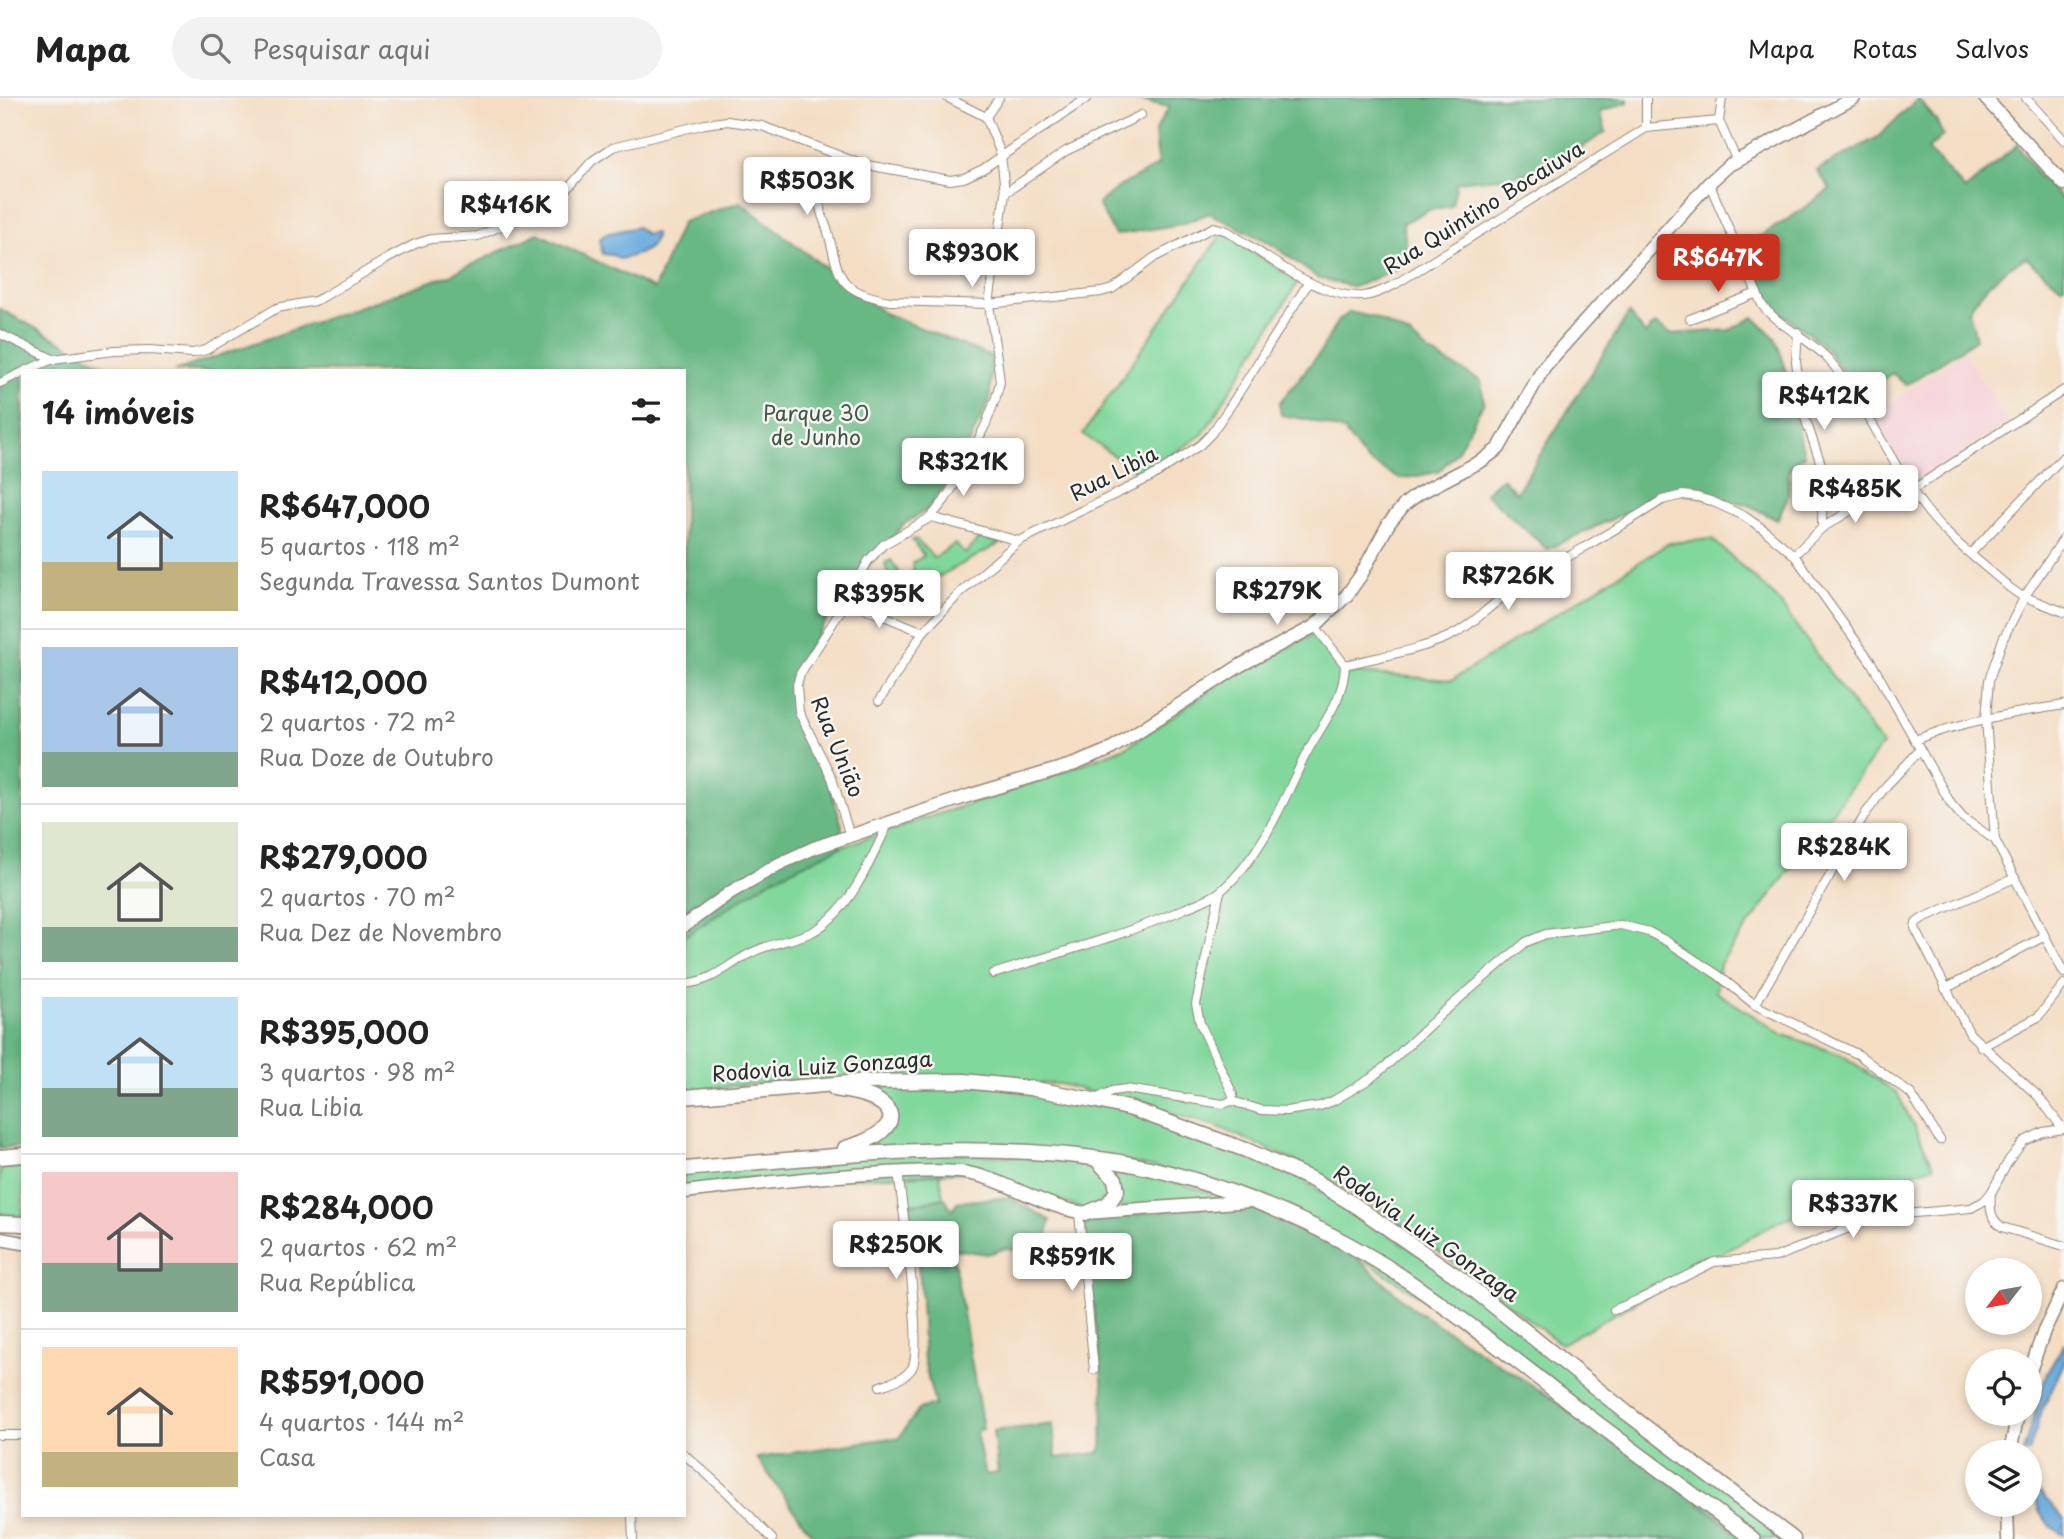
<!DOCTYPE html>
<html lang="pt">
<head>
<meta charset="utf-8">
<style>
  :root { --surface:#fff; --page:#f2f2f2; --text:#222; --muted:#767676; --line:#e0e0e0; --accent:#c8321e }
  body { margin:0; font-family:"Playpen Sans",sans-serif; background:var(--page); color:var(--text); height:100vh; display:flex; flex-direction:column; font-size:26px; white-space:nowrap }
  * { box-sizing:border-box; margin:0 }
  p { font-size:23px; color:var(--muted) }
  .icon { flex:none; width:38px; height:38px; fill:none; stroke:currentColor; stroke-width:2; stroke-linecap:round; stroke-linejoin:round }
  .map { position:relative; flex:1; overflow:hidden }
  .details { position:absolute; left:21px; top:271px; width:665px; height:1148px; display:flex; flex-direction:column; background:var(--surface); border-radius:0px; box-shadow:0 4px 10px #0003 }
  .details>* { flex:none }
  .needle { width:46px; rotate:239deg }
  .fabs { position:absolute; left:1965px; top:1160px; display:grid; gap:14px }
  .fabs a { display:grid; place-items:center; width:77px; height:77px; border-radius:50%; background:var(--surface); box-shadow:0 4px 10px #0003; font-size:35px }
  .price { position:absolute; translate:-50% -60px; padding:0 16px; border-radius:7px; background:#fff; color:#222; font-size:23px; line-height:46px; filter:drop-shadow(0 2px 4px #0008) }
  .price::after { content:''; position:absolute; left:50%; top:42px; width:21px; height:16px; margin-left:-10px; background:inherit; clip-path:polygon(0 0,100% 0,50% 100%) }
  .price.active { background:var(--accent); color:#fff }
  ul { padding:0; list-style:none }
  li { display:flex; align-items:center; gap:21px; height:175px; padding:0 21px }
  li+li { border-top:2px solid var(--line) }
  li span { display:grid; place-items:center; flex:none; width:196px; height:140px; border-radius:0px; color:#555 }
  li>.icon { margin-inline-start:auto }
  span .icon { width:84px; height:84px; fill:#fffc; stroke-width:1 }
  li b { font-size:30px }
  h2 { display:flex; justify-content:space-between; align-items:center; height:84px; padding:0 21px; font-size:30px }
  header { display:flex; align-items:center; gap:42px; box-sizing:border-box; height:98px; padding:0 35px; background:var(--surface); border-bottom:2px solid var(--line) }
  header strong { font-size:33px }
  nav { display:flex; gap:38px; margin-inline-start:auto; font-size:24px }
  .search { width:490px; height:63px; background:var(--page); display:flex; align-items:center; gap:18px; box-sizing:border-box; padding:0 24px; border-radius:38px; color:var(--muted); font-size:26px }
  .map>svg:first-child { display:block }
</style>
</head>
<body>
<header>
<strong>Mapa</strong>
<div class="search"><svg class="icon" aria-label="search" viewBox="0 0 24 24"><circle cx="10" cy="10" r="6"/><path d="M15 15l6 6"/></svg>Pesquisar aqui</div>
<nav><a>Mapa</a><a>Rotas</a><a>Salvos</a></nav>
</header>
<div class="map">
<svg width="2064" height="1441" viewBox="0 0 2064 1441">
  <rect width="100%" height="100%" fill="#f6f6f2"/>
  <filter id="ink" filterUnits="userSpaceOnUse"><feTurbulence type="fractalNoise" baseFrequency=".0143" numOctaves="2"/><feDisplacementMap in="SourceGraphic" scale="14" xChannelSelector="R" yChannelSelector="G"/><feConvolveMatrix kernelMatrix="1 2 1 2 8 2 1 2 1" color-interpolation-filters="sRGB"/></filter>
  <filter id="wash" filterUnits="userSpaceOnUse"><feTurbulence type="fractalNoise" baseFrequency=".00686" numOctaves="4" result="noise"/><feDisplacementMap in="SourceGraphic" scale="28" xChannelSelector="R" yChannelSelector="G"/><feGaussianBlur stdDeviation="1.57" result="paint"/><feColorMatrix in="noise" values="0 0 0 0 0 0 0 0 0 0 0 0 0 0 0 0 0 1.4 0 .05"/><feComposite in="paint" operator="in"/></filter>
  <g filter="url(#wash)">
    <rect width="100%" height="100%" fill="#f4ddc3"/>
    <path fill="#f6cfd6" d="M1964 254 2009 325 1914 385 1871 318Z"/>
    <g fill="#81d89c" stroke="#568264" stroke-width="2">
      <path d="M1223 134 1298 184 1203 336 1141 377 1083 336Z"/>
      <path d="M979 440 1001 445 914 492 912 497 892 493 885 465 891 462 903 482 914 473 912 465 924 458 912 442 916 441 934 460 955 446 965 456Z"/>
      <path d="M1712 441 1776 500 1882 647 1720 866 1716 894 1784 937 1842 957 1897 995 1934 1068 1781 1122 1561 1246 1395 1121 1305 1068 1217 1028 1060 986 982 985 1103 1000 1297 1078 1443 1171 1796 1441H1748L1559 1293 1355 1155 1206 1081 1095 1057 864 1049 892 1016 851 988 981 985 791 982 684 993V839L770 782 840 749 1041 682 1128 648 1227 581 1314 536 1341 574 1452 582 1669 445Z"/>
      <path d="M909 1053 1094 1063 1117 1094 1085 1112 979 1073 684 1090V1075Z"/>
      <path d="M1101 1063 1241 1103 1107 1110 1121 1095Z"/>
      <path d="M23 1069V1118L0 1116V1071Z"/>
      <path d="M940 1076 943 1100 909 1107 904 1078Z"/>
    </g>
    <g fill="#68b884" stroke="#4a7258" stroke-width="2">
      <path d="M1129 0H1628V4L1600 14 1606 34C1586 46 1566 61 1544 70 1517 80 1485 81 1457 84L1452 108 1429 112 1403 125 1407 155 1400 170 1354 189 1318 180 1270 145 1209 115 1182 126 1115 137 1098 106 1117 90 1158 67 1155 33 1169 9Z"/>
      <path d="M1918 1 1935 21 1943 37 1928 51 1965 92 2017 47 2039 78 2064 103V187L2061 189 2026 160C2001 171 1984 189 1969 212L1976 241 1906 287 1892 275 1861 298 1820 244 1775 211 1742 149 1790 120 1830 91 1817 72 1878 39Z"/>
      <path d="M740 104 884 215 991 259 990 301 956 373 927 412 904 426 838 504 796 570 792 603 796 621 828 683 842 727 840 749 770 782 684 839V273H175L452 176 538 135 654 191 682 124Z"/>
      <path d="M0 211 115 273H23V1049L0 1050Z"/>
      <path d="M1350 214 1375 220 1409 237 1429 254 1481 283 1484 304 1457 354 1438 374 1400 381 1366 362 1344 333 1309 322 1281 317 1279 305 1320 255 1337 224Z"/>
      <path d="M1629 215 1645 236 1655 226 1671 236 1730 232 1754 219 1775 240 1782 259 1804 357 1789 371 1788 398 1777 422 1747 406 1673 393 1547 451 1485 395 1502 380 1516 395Z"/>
      <path d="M1008 1099 1050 1122 1044 1151 1028 1156 1006 1150 988 1156 952 1151 983 1331 976 1334 985 1377 998 1375 993 1333 1053 1326 1056 1360 1098 1355 1102 1350 1103 1291 1084 1124 1177 1110 1251 1105 1354 1157 1411 1209 1623 1346 1744 1441H815L757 1360 891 1340 898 1341 919 1311 935 1307 924 1263 920 1181 909 1107 945 1100 952 1112 957 1104Z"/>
    </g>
    <g fill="#69aadd" stroke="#4a6a84" stroke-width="2">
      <path d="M637 129 645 136 655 135C656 153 635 158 619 161L613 157 603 156 599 142 605 136Z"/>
      <path d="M2064 1246V1265L2042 1312 2029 1354H2023L2047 1275Z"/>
      <path d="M2030 1384C2042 1396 2052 1408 2064 1421V1437L2050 1428 2039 1413 2036 1402 2030 1393Z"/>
    </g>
  </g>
  <g filter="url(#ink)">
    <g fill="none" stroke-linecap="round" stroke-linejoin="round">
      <defs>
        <g id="street">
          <path d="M1722 0 1719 23 1737 63"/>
          <path d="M2026 0 2064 42"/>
          <path d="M986 19 999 0"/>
          <path d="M1646 30V0"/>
          <path d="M836 57C831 70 820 88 819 102 819 113 825 124 828 134 840 179 836 193 890 203L989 206 1101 194 1112 191 1155 159 1214 129 1227 133C1264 156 1319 201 1363 198 1374 197 1384 192 1394 187L1646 30 1719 23"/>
          <path d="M1709 85 1762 207C1778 228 1808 239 1828 261 1867 305 1888 363 1924 409 1947 440 1981 464 2010 490L2020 497 2064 514"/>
          <path d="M1005 95 1066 53 1141 17"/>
          <path d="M1690 221 1757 195"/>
          <path d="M1798 234 1796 264 1803 314 1823 372 1822 430"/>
          <path d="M0 236 53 261"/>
          <path d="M25 273 53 261 114 253 149 252 193 255 206 252 277 210 315 203 323 199 385 162 415 146 431 141 478 138 525 118 549 105 572 86 592 63 613 49 705 26 727 23 762 28 861 66 950 82 964 80 983 71 1087 0"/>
          <path d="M0 285 23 274"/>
          <path d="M1912 392 2064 292"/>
          <path d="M931 419 1019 443"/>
          <path d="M2064 440 2025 498 2003 541 1989 582 1986 621 1995 742 2064 875"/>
          <path d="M1971 455 2064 358"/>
          <path d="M1794 457 1822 430 1904 380"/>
          <path d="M847 503 923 534"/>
          <path d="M1315 528 1345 567"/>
          <path d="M879 603 923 534 962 493 1019 443 1151 379 1200 347 1211 336 1231 307 1309 184"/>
          <path d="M1915 642C1963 623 2013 615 2064 607"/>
          <path d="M850 738 832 680 799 614 797 587 800 576 847 503 868 463 883 447 931 419 944 403 960 378 986 326 996 299 1000 284 998 267 989 206 1005 95 1001 56 986 19 948 0"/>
          <path d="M2015 780 1923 820 1916 825 1915 830 1970 936 2038 998 2063 1031"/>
          <path d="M993 876C1057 855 1123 838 1184 811 1196 805 1212 801 1222 792 1261 758 1281 708 1303 662 1318 630 1344 605 1345 567 1380 558 1421 553 1454 536 1475 525 1490 507 1510 494 1560 462 1612 435 1662 402L1683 397 1697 399 1711 403 1744 418 1763 431 1794 457 1871 564 1951 706 1963 720 1995 742"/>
          <path d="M684 886C715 883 725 868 751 855 770 845 792 843 812 834 849 815 871 762 888 726"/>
          <path d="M1945 891 2043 839"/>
          <path d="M1755 907 1866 715 1886 688 1920 652"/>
          <path d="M1981 949 2038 919 2064 886"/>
          <path d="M1093 1002 1112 993 1126 991 1223 1006 1232 1003 1233 997 1228 986 1200 925 1196 906 1220 794"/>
          <path d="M1232 1003 1261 1012 1286 1013 1320 1008 1333 1003 1370 981 1388 966 1440 917 1526 844 1546 836 1621 827 1649 834 1668 844 1718 877 1755 907 1859 957 1911 996 1940 1042"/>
          <path d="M1991 1095C1990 1109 1989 1120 2002 1129L2064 1148"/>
          <path d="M1079 1115 1094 1272"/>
          <path d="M1614 1212 1640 1201 1714 1164 1776 1159 1869 1122 1904 1116 1971 1110 1984 1103 1991 1095 2009 1062 2024 1043 2043 1034 2064 1031"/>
          <path d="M880 1288C892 1284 905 1281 912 1270 924 1250 902 1106 898 1074"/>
          <path d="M0 1337H23"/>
          <path d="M684 1356 728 1395 772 1441"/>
          <path d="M632 1418 633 1441"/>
        </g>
        <g id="secondary">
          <path d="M684 828 731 794 779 766 814 750 971 697 1075 666 1109 652 1241 567 1315 528 1347 497 1361 477 1389 425 1405 406 1418 396 1483 362 1499 350 1544 269 1709 85 1729 67 1854 0"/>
          <path d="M684 1094C746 1087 808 1079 870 1076 900 1074 931 1072 960 1074 1003 1078 1043 1111 1087 1115L1251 1103"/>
          <path d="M0 1141 23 1145"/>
        </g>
        <g id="primary">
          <path d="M1985 0 2064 86"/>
          <path d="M2030 1273 2044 1233 2064 1191"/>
          <path d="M2010 1354 2018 1316"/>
          <path d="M2007 1407 2008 1441"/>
        </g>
        <g id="highway">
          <path d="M835 991C849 994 866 995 878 1003 913 1025 864 1046 845 1050"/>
          <path d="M684 999 859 984 964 983 1030 990 1093 1002 1132 1011 1246 1052 1315 1083 1353 1106 1458 1179 1627 1315 1793 1441"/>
          <path d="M0 1059 23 1057"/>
          <path d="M684 1071C820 1059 957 1042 1093 1060 1196 1073 1315 1121 1401 1178 1460 1218 1516 1262 1572 1306 1632 1352 1693 1396 1753 1441"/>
          <path d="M1087 1115 1108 1106 1117 1093 1115 1081 1096 1061"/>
          <path d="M0 1125 23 1126"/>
        </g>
      </defs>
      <use href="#street" stroke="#908477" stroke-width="10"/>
      <use href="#secondary" stroke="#908477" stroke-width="15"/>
      <use href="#primary" stroke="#908477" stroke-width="15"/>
      <use href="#highway" stroke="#908477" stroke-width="17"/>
      <use href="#street" stroke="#fff" stroke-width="8"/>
      <use href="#secondary" stroke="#fff" stroke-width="12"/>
      <use href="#primary" stroke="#fff" stroke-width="12"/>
      <use href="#highway" stroke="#fff" stroke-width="14"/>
    </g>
  </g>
  <g text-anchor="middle" stroke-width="5" stroke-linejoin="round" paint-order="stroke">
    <g font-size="21" fill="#2b2b2b" stroke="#f6f6f2">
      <text transform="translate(1484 110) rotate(-32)" y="7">Rua Quintino Bocaiuva</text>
      <text transform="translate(1114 376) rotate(-27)" y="7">Rua Libia</text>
      <text transform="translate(837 649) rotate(68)" y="7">Rua União</text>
      <text transform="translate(822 969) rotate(-4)" y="7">Rodovia Luiz Gonzaga</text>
      <text transform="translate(1426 1136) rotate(35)" y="7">Rodovia Luiz Gonzaga</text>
    </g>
    <g font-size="21" fill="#405647" stroke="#f6f6f2">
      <text x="816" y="323">Parque 30<tspan x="816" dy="24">de Junho</tspan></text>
    </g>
  </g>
</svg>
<div class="fabs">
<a><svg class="needle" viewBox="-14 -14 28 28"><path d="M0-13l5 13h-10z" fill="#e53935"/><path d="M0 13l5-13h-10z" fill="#767676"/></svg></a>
<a><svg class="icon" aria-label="locate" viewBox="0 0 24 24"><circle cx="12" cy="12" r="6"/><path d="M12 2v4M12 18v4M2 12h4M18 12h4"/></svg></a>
<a><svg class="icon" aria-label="layers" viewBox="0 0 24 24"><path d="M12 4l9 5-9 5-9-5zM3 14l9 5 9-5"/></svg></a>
</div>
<b class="price" style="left:807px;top:119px">R$503K</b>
<b class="price" style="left:506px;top:143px">R$416K</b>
<b class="price" style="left:972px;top:191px">R$930K</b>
<b class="price active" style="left:1718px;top:196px">R$647K</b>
<b class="price" style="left:1824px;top:334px">R$412K</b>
<b class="price" style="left:963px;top:400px">R$321K</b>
<b class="price" style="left:1855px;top:427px">R$485K</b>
<b class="price" style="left:1508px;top:514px">R$726K</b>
<b class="price" style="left:1277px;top:529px">R$279K</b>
<b class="price" style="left:879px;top:532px">R$395K</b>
<b class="price" style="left:1844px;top:785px">R$284K</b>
<b class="price" style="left:1853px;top:1142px">R$337K</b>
<b class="price" style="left:896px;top:1183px">R$250K</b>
<b class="price" style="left:1072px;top:1195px">R$591K</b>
<section class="details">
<h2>14 imóveis<svg class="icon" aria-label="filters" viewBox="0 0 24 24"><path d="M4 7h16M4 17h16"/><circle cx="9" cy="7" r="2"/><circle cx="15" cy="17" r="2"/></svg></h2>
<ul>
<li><span style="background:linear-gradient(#bfe0f5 65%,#c2b280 0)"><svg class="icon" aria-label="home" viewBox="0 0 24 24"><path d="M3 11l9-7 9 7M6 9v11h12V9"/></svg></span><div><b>R$647,000</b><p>5 quartos · 118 m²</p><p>Segunda Travessa Santos Dumont</p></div></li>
<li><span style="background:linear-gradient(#a9c7e8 75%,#7fa58c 0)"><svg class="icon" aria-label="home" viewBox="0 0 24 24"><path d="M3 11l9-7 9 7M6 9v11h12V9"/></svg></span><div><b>R$412,000</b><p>2 quartos · 72 m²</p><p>Rua Doze de Outubro</p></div></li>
<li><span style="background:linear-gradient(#dfe7d0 75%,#7fa58c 0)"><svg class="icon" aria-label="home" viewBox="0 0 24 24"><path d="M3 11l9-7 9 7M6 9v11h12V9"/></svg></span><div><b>R$279,000</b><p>2 quartos · 70 m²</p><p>Rua Dez de Novembro</p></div></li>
<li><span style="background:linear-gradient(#bfe0f5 65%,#7fa58c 0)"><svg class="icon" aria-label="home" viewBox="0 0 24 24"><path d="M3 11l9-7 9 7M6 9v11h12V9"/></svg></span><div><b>R$395,000</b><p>3 quartos · 98 m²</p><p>Rua Libia</p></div></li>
<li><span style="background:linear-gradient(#f6c9c9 65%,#7fa58c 0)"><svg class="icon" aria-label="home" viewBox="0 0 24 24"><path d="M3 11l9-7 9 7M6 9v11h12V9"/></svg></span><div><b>R$284,000</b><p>2 quartos · 62 m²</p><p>Rua República</p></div></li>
<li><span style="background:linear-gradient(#ffd9b3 75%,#c2b280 0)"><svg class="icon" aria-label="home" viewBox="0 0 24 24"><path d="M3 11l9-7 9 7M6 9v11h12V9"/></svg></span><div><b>R$591,000</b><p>4 quartos · 144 m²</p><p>Casa</p></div></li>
</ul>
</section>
</div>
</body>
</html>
